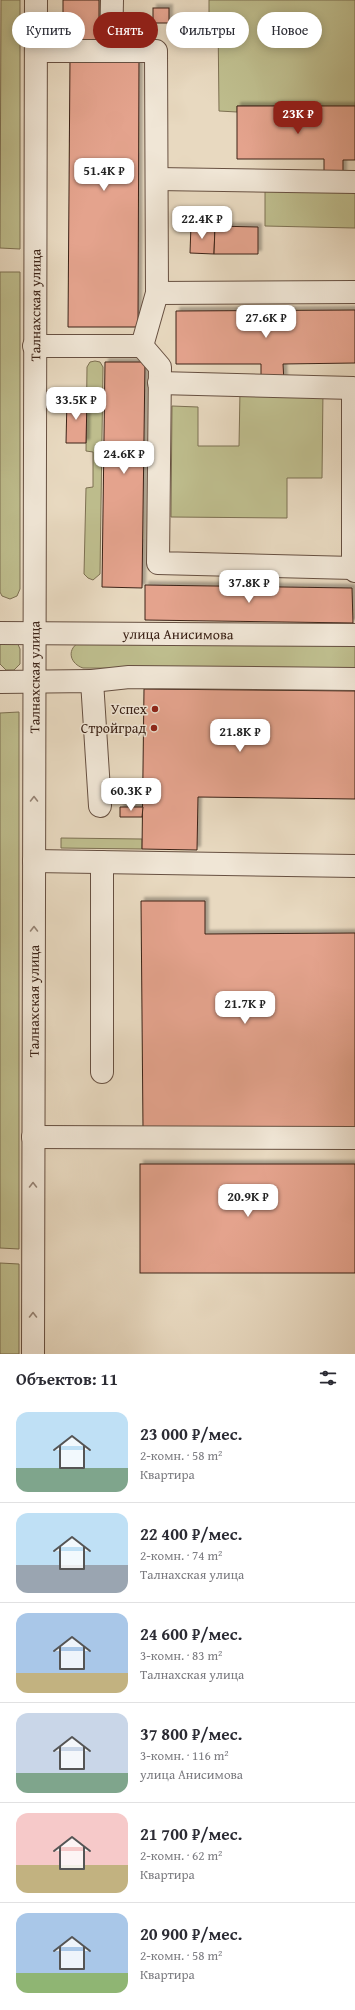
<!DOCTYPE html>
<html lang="ru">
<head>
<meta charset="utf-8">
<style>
  :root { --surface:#fff; --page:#f2f2f3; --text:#2b2b33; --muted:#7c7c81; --line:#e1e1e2; --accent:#8f2418 }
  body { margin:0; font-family:"Gentium Book Plus",serif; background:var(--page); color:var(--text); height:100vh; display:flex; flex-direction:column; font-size:15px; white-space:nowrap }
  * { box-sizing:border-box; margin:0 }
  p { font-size:13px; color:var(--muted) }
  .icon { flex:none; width:22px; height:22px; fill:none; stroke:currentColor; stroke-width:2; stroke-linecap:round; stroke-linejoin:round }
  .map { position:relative; height:1354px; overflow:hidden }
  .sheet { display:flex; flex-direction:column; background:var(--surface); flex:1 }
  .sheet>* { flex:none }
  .top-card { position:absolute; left:12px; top:12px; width:331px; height:36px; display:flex; gap:8px }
  .price { position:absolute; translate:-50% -34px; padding:0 9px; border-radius:8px; background:#fff; color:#222; font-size:13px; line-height:26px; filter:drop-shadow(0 1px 2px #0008) }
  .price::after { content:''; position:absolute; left:50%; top:24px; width:12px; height:9px; margin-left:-6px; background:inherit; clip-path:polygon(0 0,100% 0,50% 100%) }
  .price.on { background:var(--accent); color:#fff }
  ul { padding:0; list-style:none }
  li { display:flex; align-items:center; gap:12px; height:100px; padding:0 16px }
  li+li { border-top:1px solid var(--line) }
  li span { display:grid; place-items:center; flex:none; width:112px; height:80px; border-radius:12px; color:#555 }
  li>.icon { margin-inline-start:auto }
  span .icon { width:48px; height:48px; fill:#fffc; stroke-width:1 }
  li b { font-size:17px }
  h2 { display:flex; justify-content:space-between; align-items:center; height:48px; padding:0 16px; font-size:17px }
  .tag { padding:0 14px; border-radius:18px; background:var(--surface); box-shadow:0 2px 10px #0003; font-size:14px; line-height:36px }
  .tag.on { background:var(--accent); color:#fff }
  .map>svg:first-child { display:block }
</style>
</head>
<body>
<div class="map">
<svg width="355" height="1354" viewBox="0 0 355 1354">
  <defs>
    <filter id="shadow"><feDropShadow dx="3.5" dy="-3.5" stdDeviation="1" flood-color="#0004"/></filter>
  </defs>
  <rect width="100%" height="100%" fill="#e8d9c0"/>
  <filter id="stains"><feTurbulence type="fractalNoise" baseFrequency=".005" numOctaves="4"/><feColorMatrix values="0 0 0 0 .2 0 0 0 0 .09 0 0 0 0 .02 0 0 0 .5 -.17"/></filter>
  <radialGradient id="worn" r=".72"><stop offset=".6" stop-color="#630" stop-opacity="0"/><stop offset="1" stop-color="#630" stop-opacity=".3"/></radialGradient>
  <g fill="#bebd8d" stroke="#7d7052">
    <path d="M1 0H20V249L0 248Z"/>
    <path d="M209 0H355V106H237V112L219 111 218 19H209Z"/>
    <path d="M265 186 355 187V228L265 226Z"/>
    <path d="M0 272H20V589L17 596 10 599 2 596 0 592Z"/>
    <path d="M95 361 100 362 103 367 100 574 93 580 88 578 84 574 86 488 93 487V452L86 451 87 367 90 362Z"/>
    <path d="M240 391H323L322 478H287V518L171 517 172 406 198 407V446H239Z"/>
    <path d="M2 641 17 642 20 649V664L14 670H6L0 664V644Z"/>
    <path d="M78 643H355V670L83 668C71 664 66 651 78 643Z"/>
    <path d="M19 712V1249L0 1248V713Z"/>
    <path d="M61 838 142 839V849L61 848Z"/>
    <path d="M0 1263 19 1264V1354H0Z"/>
  </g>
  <g fill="#e4a38d" stroke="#3c2317" filter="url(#shadow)">
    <rect x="63" y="0" width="36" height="42"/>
    <rect x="153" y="8" width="16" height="15"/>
    <path d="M70 56 139 57 138 327H68Z"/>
    <path d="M237 106H355V160H343V178H324V159H237Z"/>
    <path d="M191 225 215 226 214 254 190 253Z"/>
    <path d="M215 226 258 227V254H214Z"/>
    <path d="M355 310V363L283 364 284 382H261V364H176V311Z"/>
    <path d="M105 362H145L142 588 102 587Z"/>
    <path d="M67 399H87L86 443H66Z"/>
    <path d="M145 585 352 588 353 623 145 620Z"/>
    <path d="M144 689 355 691V799L198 797 197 850 142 849Z"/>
    <path d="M120 807H143L142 817H120Z"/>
    <path d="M141 901H205V934L355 933V1128H143Z"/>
    <rect x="140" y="1164" width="215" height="109"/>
  </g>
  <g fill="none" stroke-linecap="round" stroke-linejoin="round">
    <defs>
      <g id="minor">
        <path d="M111 50 112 0"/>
        <path d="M36 51H156L157 293 142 346"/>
        <path d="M157 179 355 182"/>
        <path d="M157 293 355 292"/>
        <path d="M34 346H142L160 367 158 563 353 568"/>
        <path d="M159 383 353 388V568L355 571"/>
        <path id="s1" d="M0 633 355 635"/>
        <path d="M92 681 129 677 355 679"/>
        <path d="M0 682 92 681 100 806"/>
        <path d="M34 861 355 866"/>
        <path d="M102 862V1072"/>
        <path d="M33 1137 355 1138"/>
        <path id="s2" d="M33 1354 36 0"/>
      </g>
    </defs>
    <use href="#minor" stroke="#675041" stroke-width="24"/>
    <use href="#minor" stroke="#f0e6d6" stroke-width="22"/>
  </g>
  <defs><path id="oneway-chevron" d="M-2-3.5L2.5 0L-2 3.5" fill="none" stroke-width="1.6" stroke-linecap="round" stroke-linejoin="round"/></defs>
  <g stroke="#968476">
    <use href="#oneway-chevron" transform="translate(34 799) rotate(-90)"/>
    <use href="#oneway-chevron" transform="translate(34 929) rotate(-90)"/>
    <use href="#oneway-chevron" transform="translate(33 1185) rotate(-90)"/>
    <use href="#oneway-chevron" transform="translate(33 1315) rotate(-90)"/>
  </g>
  <g fill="#8f2418" stroke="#f0e6d6" stroke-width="1.5">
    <circle cx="155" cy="709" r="4"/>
    <circle cx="154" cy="728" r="4"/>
  </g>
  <g text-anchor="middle" stroke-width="3" stroke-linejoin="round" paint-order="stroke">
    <g font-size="14" fill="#3c2317" stroke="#f0e6d6">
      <text dy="5" stroke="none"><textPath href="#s2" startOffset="1049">Талнахская улица</textPath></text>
      <text dy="5" stroke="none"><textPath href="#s1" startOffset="178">улица Анисимова</textPath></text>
      <text dy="5" stroke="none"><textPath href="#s2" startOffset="677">Талнахская улица</textPath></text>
      <text dy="5" stroke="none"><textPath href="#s2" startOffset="353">Талнахская улица</textPath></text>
    </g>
    <g font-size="14" fill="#3c2317" stroke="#f0e6d6" text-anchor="end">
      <text x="147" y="714">Успех</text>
      <text x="146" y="733">Стройград</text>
    </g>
  </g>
  <rect width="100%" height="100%" filter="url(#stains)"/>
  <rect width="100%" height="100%" fill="url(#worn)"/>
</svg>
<b class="price on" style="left:298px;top:135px">23K ₽</b>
<b class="price" style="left:104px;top:192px">51.4K ₽</b>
<b class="price" style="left:202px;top:240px">22.4K ₽</b>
<b class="price" style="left:266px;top:339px">27.6K ₽</b>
<b class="price" style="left:76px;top:421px">33.5K ₽</b>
<b class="price" style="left:124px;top:475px">24.6K ₽</b>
<b class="price" style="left:249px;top:604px">37.8K ₽</b>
<b class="price" style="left:240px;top:753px">21.8K ₽</b>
<b class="price" style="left:131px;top:812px">60.3K ₽</b>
<b class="price" style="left:245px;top:1025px">21.7K ₽</b>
<b class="price" style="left:248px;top:1218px">20.9K ₽</b>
<div class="top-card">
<a class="tag">Купить</a>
<a class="tag on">Снять</a>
<a class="tag">Фильтры</a>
<a class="tag">Новое</a>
</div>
</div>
<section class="sheet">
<h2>Объектов: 11<svg class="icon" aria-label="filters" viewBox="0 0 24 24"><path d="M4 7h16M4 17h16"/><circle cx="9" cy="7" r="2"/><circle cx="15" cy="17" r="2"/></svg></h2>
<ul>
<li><span style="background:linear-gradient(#bfe0f5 70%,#7fa58c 0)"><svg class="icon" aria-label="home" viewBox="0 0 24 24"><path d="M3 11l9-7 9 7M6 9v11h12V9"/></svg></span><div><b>23 000 ₽/мес.</b><p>2-комн. · 58 m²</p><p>Квартира</p></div></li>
<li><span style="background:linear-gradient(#bfe0f5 65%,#9aa5b1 0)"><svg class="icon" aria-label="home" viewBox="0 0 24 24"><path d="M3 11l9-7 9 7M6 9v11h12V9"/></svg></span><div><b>22 400 ₽/мес.</b><p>2-комн. · 74 m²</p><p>Талнахская улица</p></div></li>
<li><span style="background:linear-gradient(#a9c7e8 75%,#c2b280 0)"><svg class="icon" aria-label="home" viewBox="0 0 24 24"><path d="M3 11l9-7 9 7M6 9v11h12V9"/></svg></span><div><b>24 600 ₽/мес.</b><p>3-комн. · 83 m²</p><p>Талнахская улица</p></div></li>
<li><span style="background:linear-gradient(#c9d6e8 75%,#7fa58c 0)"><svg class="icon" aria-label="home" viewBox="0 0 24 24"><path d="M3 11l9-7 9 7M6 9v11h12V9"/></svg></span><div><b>37 800 ₽/мес.</b><p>3-комн. · 116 m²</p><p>улица Анисимова</p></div></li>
<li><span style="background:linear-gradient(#f6c9c9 65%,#c2b280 0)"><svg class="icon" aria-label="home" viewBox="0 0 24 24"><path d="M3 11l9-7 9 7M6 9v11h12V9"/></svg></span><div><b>21 700 ₽/мес.</b><p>2-комн. · 62 m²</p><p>Квартира</p></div></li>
<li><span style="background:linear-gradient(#a9c7e8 75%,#8fb573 0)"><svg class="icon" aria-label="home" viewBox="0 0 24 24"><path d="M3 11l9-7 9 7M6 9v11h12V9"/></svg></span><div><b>20 900 ₽/мес.</b><p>2-комн. · 58 m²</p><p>Квартира</p></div></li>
</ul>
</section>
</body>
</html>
